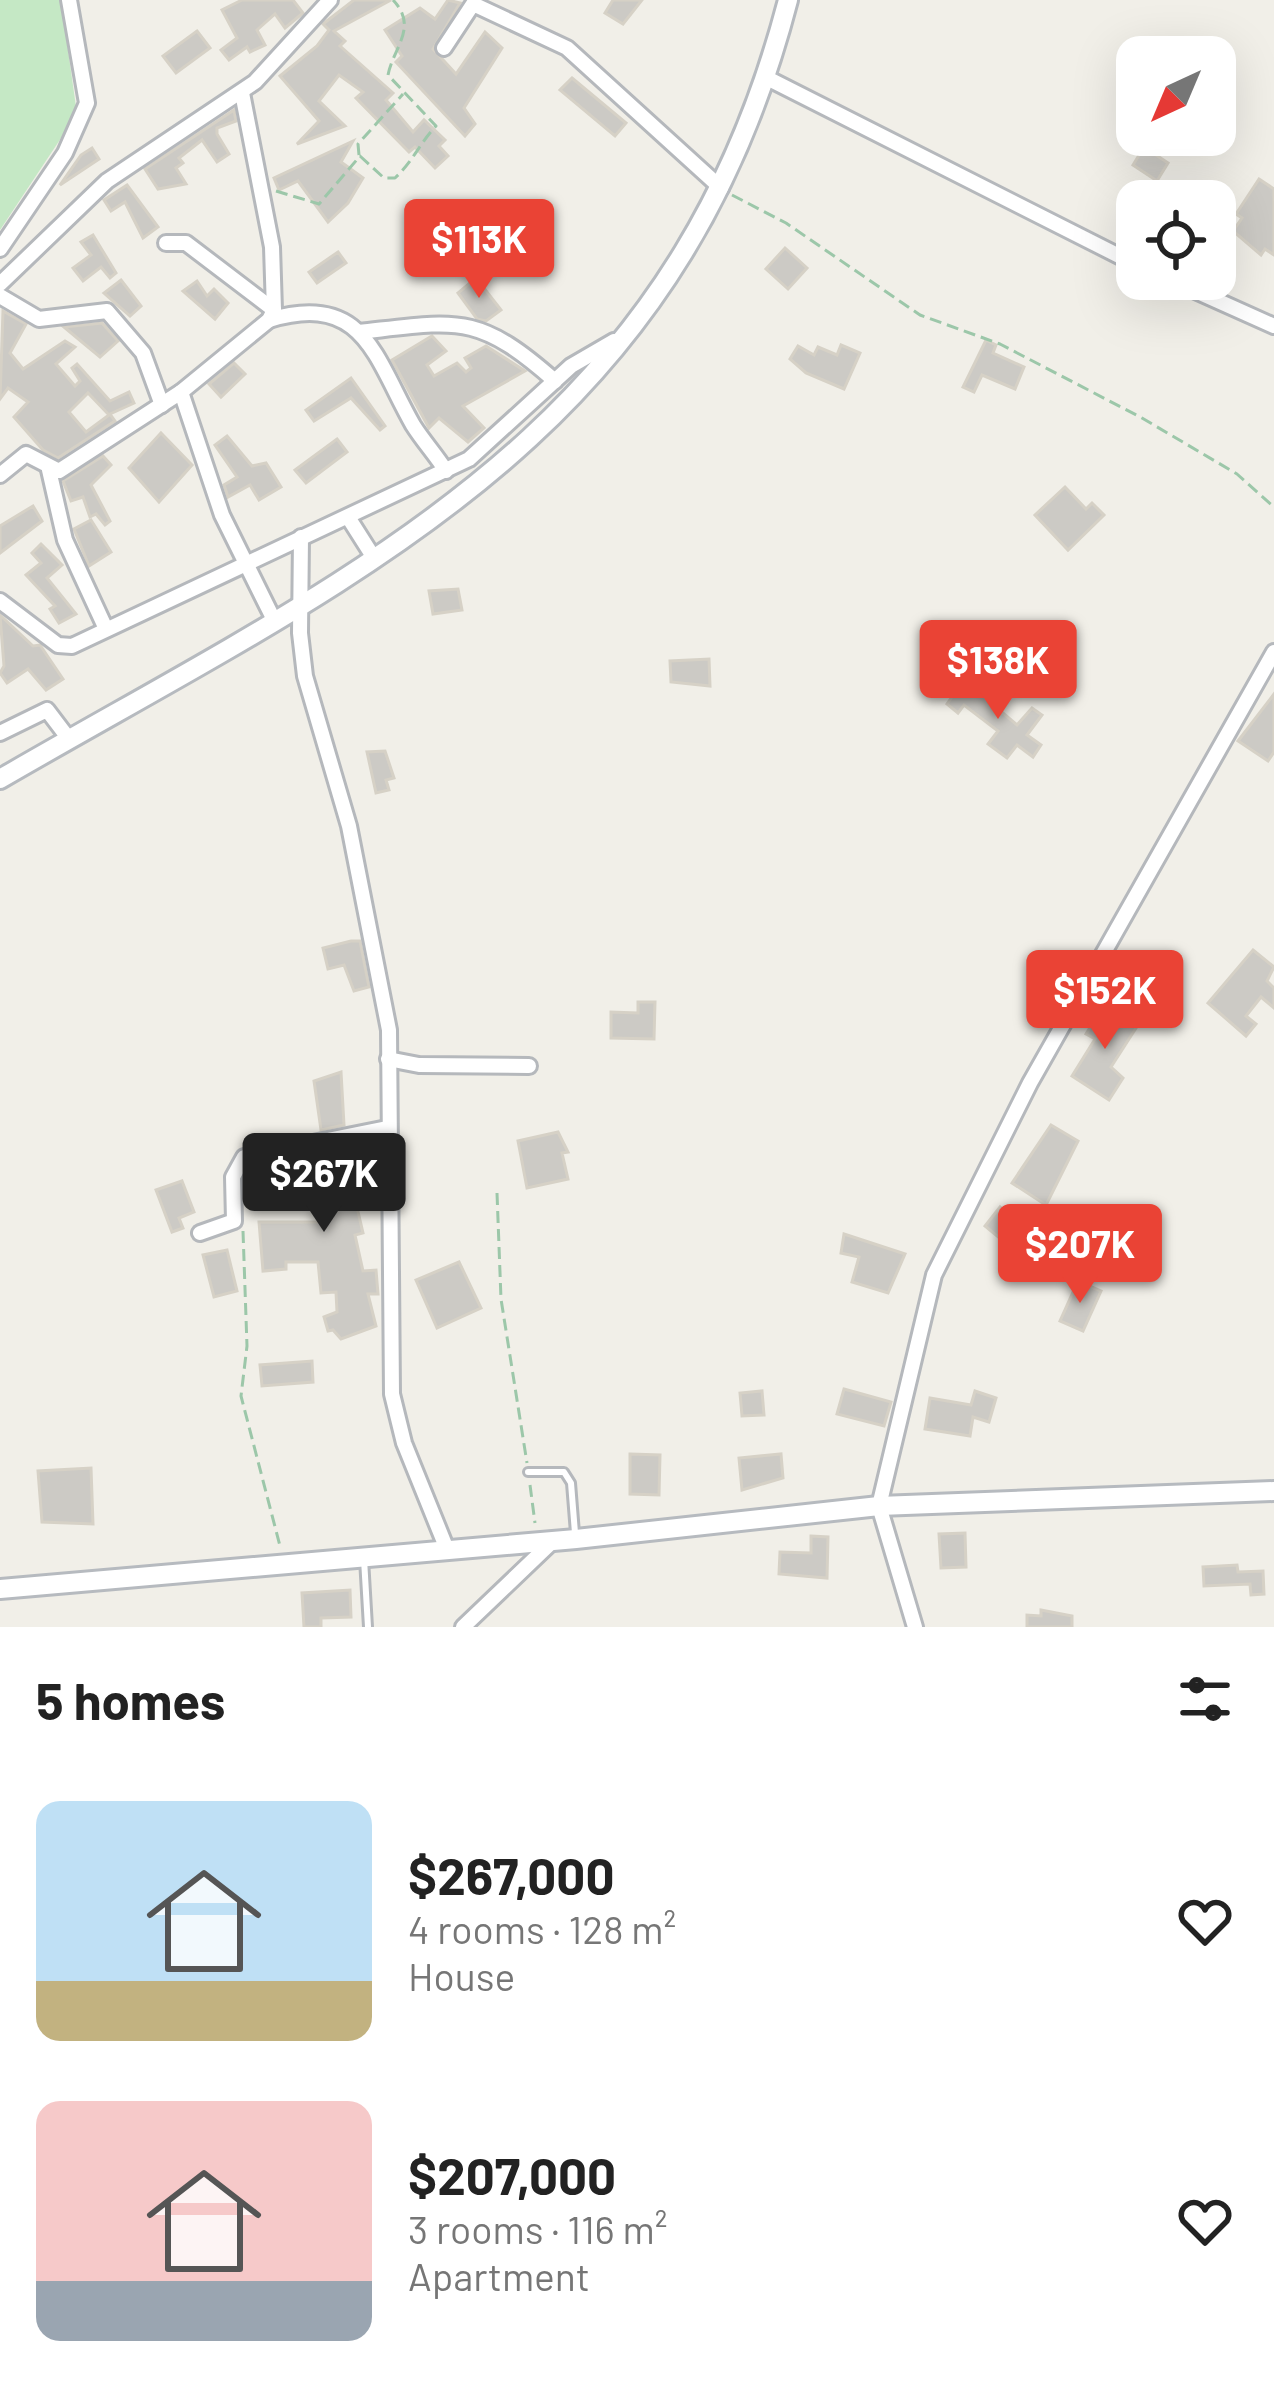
<!DOCTYPE html>
<html lang="en">
<head>
<meta charset="utf-8">
<style>
  :root { --surface:#fff; --page:#f6f6f6; --text:#222; --muted:#767676; --accent:#ea4335 }
  body { margin:0; font-family:Barlow,sans-serif; background:var(--page); color:var(--text); height:100vh; display:flex; flex-direction:column; font-size:45px; white-space:nowrap }
  * { box-sizing:border-box; margin:0 }
  p { font-size:39px; color:var(--muted) }
  .icon { flex:none; width:66px; height:66px; fill:none; stroke:currentColor; stroke-width:2; stroke-linecap:round; stroke-linejoin:round }
  .map { position:relative; height:1627px; overflow:hidden }
  .sheet { display:flex; flex-direction:column; background:var(--surface); flex:1 }
  .sheet>* { flex:none }
  .needle { width:78px; rotate:224deg }
  .fabs { position:absolute; left:1116px; top:36px; display:grid; gap:24px }
  .fabs a { display:grid; place-items:center; width:120px; height:120px; border-radius:24px; background:var(--surface); box-shadow:0 12px 48px #0002; font-size:60px }
  .price { position:absolute; translate:-50% -102px; padding:0 27px; border-radius:12px; background:var(--accent); color:#fff; font-size:39px; line-height:78px; filter:drop-shadow(0 3px 6px #0008) }
  .price::after { content:''; position:absolute; left:50%; top:72px; width:36px; height:27px; margin-left:-18px; background:inherit; clip-path:polygon(0 0,100% 0,50% 100%) }
  .price.active { background:#222; color:#fff }
  ul { padding:0; list-style:none }
  li { display:flex; align-items:center; gap:36px; height:300px; padding:0 36px }
  li span { display:grid; place-items:center; flex:none; width:336px; height:240px; border-radius:24px; color:#555 }
  li>.icon { margin-inline-start:auto }
  span .icon { width:144px; height:144px; fill:#fffc; stroke-width:1 }
  li b { font-size:51px }
  h2 { display:flex; justify-content:space-between; align-items:center; height:144px; padding:0 36px; font-size:51px }
  .map>svg:first-child { display:block }
</style>
</head>
<body>
<div class="map">
<svg width="1274" height="1627" viewBox="0 0 1274 1627">
  <rect width="100%" height="100%" fill="#f1efe8"/>
  <path fill="#c5e8c5" d="M0 0H61L77 114 0 230Z"/>
  <g fill="#cccac5" stroke="#d6d1c6" stroke-width="3" fill-rule="evenodd">
    <path d="M242 0H293L303 13 285 28 275 14 257 30 265 45 250 52 247 47 229 60 221 50 237 38 222 10Z"/>
    <path d="M354 0H391L334 31 345 41 340 46 393 93 386 100 413 132 424 120 445 140 439 146 448 156 435 168 415 147 409 152 356 98 363 92 339 75 319 101 345 126 297 144 319 121 280 76 317 46 329 30 323 24Z"/>
    <path d="M448 0 460 3 433 49 456 74 485 32 502 48 464 108 475 124 465 136 396 62 402 56 385 30 420 8 435 19Z"/>
    <path d="M613 0H642L623 24 605 13Z"/>
    <path d="M197 31 210 48 176 73 163 56Z"/>
    <path d="M572 78 626 123 615 136 560 90Z"/>
    <path d="M234 110 236 121 217 128V134L229 154 217 162 202 140 179 158 183 163 176 168 186 184 158 189 145 169Z"/>
    <path d="M353 141 341 162 363 178 348 203 328 222 298 181 279 190 274 178Z"/>
    <path d="M1144 147 1168 163 1157 181 1133 165Z"/>
    <path d="M92 148 99 159 60 185 81 155Z"/>
    <path d="M1259 179 1274 189V255L1265 249 1261 255 1233 231 1242 218 1236 214Z"/>
    <path d="M127 185 158 227 143 238 125 202 111 211 104 200Z"/>
    <path d="M93 235 116 273 110 278 101 267 83 281 73 268 91 255 81 242Z"/>
    <path d="M785 248 807 268 788 289 766 269Z"/>
    <path d="M338 252 346 263 317 283 309 272Z"/>
    <path d="M476 278 501 310 486 321 477 319 458 293Z"/>
    <path d="M121 280 141 306 130 316 104 293Z"/>
    <path d="M197 281 207 296 214 289 228 303 215 319 183 291Z"/>
    <path d="M3 311 26 324 10 353 23 369 65 341 75 347 56 364 75 386 80 381 72 368 77 364 110 401 129 392 134 403 110 414 115 421 58 458 43 450 14 417 28 402 8 388 0 399ZM88 393 109 415 86 432 69 412Z"/>
    <path d="M102 323 118 341 100 357 64 327Z"/>
    <path d="M432 336 446 351 427 365 434 376 457 363 466 372 471 368 465 358 486 346 525 371 463 406 484 428 468 442 439 418 429 428 392 360Z"/>
    <path d="M986 340 996 345 993 353 1024 367 1015 389 982 375 974 392 963 387Z"/>
    <path d="M841 345 860 353 844 389 806 373 790 359 798 346 814 355 818 347 837 355Z"/>
    <path d="M234 363 245 374 221 397 209 384Z"/>
    <path d="M351 378 385 426 380 430 351 398 314 421 306 410Z"/>
    <path d="M161 433 192 465 159 502 129 468Z"/>
    <path d="M227 436 252 466 266 463 281 487 259 500 250 485 228 497 224 485 237 477 215 445Z"/>
    <path d="M337 439 347 452 306 483 295 470Z"/>
    <path d="M103 456 111 465 91 485 110 521 105 525 96 514 90 517 83 497 71 501 63 481Z"/>
    <path d="M1065 487 1086 509 1092 503 1104 515 1068 550 1035 515Z"/>
    <path d="M33 506 42 521 0 553V526Z"/>
    <path d="M91 520 111 552 89 566 74 529Z"/>
    <path d="M41 544 62 565 47 578 76 614 59 623 50 609 55 606 26 575 41 563 32 553Z"/>
    <path d="M458 589 462 610 433 614 429 591Z"/>
    <path d="M0 615 33 646 40 645 63 679 46 690 28 669 7 683 0 673 4 666Z"/>
    <path d="M709 659 710 686 671 682 670 661Z"/>
    <path d="M964 680 1017 725 1032 708 1042 715 1027 735 1041 745 1033 757 1017 745 1007 758 988 744 998 731 964 705 958 713 947 704Z"/>
    <path d="M1274 694V752L1268 761 1238 741Z"/>
    <path d="M385 751 394 778 386 780 389 790 376 793 367 752Z"/>
    <path d="M351 941H360L369 987 354 991 344 965 328 969 323 948Z"/>
    <path d="M1253 950 1274 967 1267 981 1274 988V1008L1261 997 1246 1016 1256 1024 1246 1036 1208 1003Z"/>
    <path d="M638 1002H655L654 1039 611 1038V1012L638 1013Z"/>
    <path d="M1105 1004 1138 1025 1111 1067 1123 1078 1109 1100 1072 1076 1095 1039 1086 1034Z"/>
    <path d="M341 1072 344 1125 321 1130 314 1081Z"/>
    <path d="M1051 1125 1078 1141 1046 1205 1012 1183Z"/>
    <path d="M558 1132 568 1152 562 1153 568 1179 527 1188 518 1141Z"/>
    <path d="M364 1144 367 1158 357 1160 359 1186H352L363 1233 355 1235 363 1271 376 1270 378 1294H368L376 1326 341 1339 333 1330 328 1331 324 1317 337 1312 336 1292 321 1293 318 1262H286V1269L263 1271 259 1222H324L320 1190 259 1203 253 1178 317 1164 315 1154Z"/>
    <path d="M182 1181 194 1212 179 1218 183 1228 172 1232 156 1190Z"/>
    <path d="M1000 1207 1029 1232 1014 1250 985 1226Z"/>
    <path d="M844 1234 905 1254 888 1293 852 1282 859 1257 841 1253Z"/>
    <path d="M227 1250 237 1291 214 1297 203 1255Z"/>
    <path d="M459 1262 481 1308 437 1328 416 1280Z"/>
    <path d="M1078 1281 1101 1291 1083 1331 1060 1321Z"/>
    <path d="M312 1361 313 1382 262 1386 260 1365Z"/>
    <path d="M844 1389 891 1402 884 1426 837 1414Z"/>
    <path d="M762 1391 764 1415 742 1416 740 1393Z"/>
    <path d="M975 1391 996 1398 989 1422 973 1417 970 1436 925 1429 930 1398 971 1405Z"/>
    <path d="M630 1454 660 1455 659 1495 630 1494Z"/>
    <path d="M781 1454 783 1478 742 1490 739 1458Z"/>
    <path d="M91 1468 93 1524 42 1522 38 1471Z"/>
    <path d="M965 1533 966 1567 941 1568 939 1534Z"/>
    <path d="M811 1536 828 1537 827 1578 779 1574 780 1552 811 1553Z"/>
    <path d="M1237 1565 1238 1572 1263 1571 1264 1594 1251 1595 1250 1584 1204 1586 1203 1567Z"/>
    <path d="M350 1590 351 1617 321 1618V1627H304L302 1593Z"/>
    <path d="M1041 1610 1072 1616V1627H1027V1615L1041 1616Z"/>
  </g>
  <g fill="none" stroke-linecap="round" stroke-linejoin="round">
    <defs>
      <g id="lane">
        <path d="M528 1472H564L571 1483 575 1533"/>
        <path d="M364 1559 368 1627"/>
      </g>
      <g id="street">
        <path d="M444 48 473 4 567 48 721 188"/>
        <path d="M767 78 1137 265"/>
        <path d="M166 243H186L274 310"/>
        <path d="M0 249 65 153 87 103 69 0"/>
        <path d="M1169 279 1274 326"/>
        <path d="M0 284 107 181 255 82 330 0"/>
        <path d="M0 296 39 319 107 311 143 353 162 405"/>
        <path d="M269 320C364 291 375 358 413 425 423 441 436 455 446 471"/>
        <path d="M359 332C457 321 477 312 555 381"/>
        <path d="M181 392 222 515 273 618"/>
        <path d="M49 470 65 540 106 629"/>
        <path d="M0 475 26 454 59 471 181 392 269 320 274 310 272 247 242 93"/>
        <path d="M348 517 374 558"/>
        <path d="M301 537 300 633 305 676 349 826 389 1030 392 1394 404 1443 446 1547"/>
        <path d="M0 601 58 645 72 646 469 459 571 366 614 341"/>
        <path d="M0 733 47 710 69 739"/>
        <path d="M388 1059 419 1065 529 1066"/>
        <path d="M200 1233 234 1221 233 1177 244 1157 387 1128"/>
        <path d="M463 1627 553 1541"/>
        <path d="M915 1627 879 1506 934 1275 1030 1083 1274 652"/>
      </g>
      <g id="secondary">
        <path d="M0 779C359 571 674 439 788 0"/>
        <path d="M0 1589 576 1539 879 1506 1274 1491"/>
      </g>
    </defs>
    <use href="#lane" stroke="#b5b8bc" stroke-width="12"/>
    <use href="#street" stroke="#b5b8bc" stroke-width="20"/>
    <use href="#secondary" stroke="#b6babf" stroke-width="24"/>
    <g stroke="#9cc7a9" stroke-width="3" stroke-dasharray="12 6" stroke-linecap="butt">
      <path d="M359 155 358 144 403 94"/>
      <path d="M276 191 319 204 360 156 384 178H395C414 160 419 144 436 126L388 75C393 48 419 27 393 0"/>
      <path d="M732 195 786 223 920 315 1000 344 1142 418 1237 474 1274 507"/>
      <path d="M497 1193 501 1299 527 1463"/>
      <path d="M243 1231 247 1346 241 1396 280 1546"/>
      <path d="M530 1485 535 1523"/>
    </g>
    <use href="#lane" stroke="#fff" stroke-width="6"/>
    <use href="#street" stroke="#fff" stroke-width="14"/>
    <use href="#secondary" stroke="#fff" stroke-width="18"/>
  </g>
</svg>
<div class="fabs">
<a><svg class="needle" viewBox="-14 -14 28 28"><path d="M0-13l5 13h-10z" fill="#e53935"/><path d="M0 13l5-13h-10z" fill="#767676"/></svg></a>
<a><svg class="icon" aria-label="locate" viewBox="0 0 24 24"><circle cx="12" cy="12" r="6"/><path d="M12 2v4M12 18v4M2 12h4M18 12h4"/></svg></a>
</div>
<b class="price" style="left:479px;top:301px">$113K</b>
<b class="price" style="left:998px;top:722px">$138K</b>
<b class="price" style="left:1105px;top:1052px">$152K</b>
<b class="price active" style="left:324px;top:1235px">$267K</b>
<b class="price" style="left:1080px;top:1306px">$207K</b>
</div>
<section class="sheet">
<h2>5 homes<svg class="icon" aria-label="filters" viewBox="0 0 24 24"><path d="M4 7h16M4 17h16"/><circle cx="9" cy="7" r="2"/><circle cx="15" cy="17" r="2"/></svg></h2>
<ul>
<li><span style="background:linear-gradient(#bfe0f5 75%,#c2b280 0)"><svg class="icon" aria-label="home" viewBox="0 0 24 24"><path d="M3 11l9-7 9 7M6 9v11h12V9"/></svg></span><div><b>$267,000</b><p>4 rooms · 128 m²</p><p>House</p></div><svg class="icon" aria-label="heart" viewBox="0 0 24 24"><path d="M12 20l-8-8c-3-5 5-10 8-4 3-6 11-1 8 4z"/></svg></li>
<li><span style="background:linear-gradient(#f6c9c9 75%,#9aa5b1 0)"><svg class="icon" aria-label="home" viewBox="0 0 24 24"><path d="M3 11l9-7 9 7M6 9v11h12V9"/></svg></span><div><b>$207,000</b><p>3 rooms · 116 m²</p><p>Apartment</p></div><svg class="icon" aria-label="heart" viewBox="0 0 24 24"><path d="M12 20l-8-8c-3-5 5-10 8-4 3-6 11-1 8 4z"/></svg></li>
</ul>
</section>
</body>
</html>
